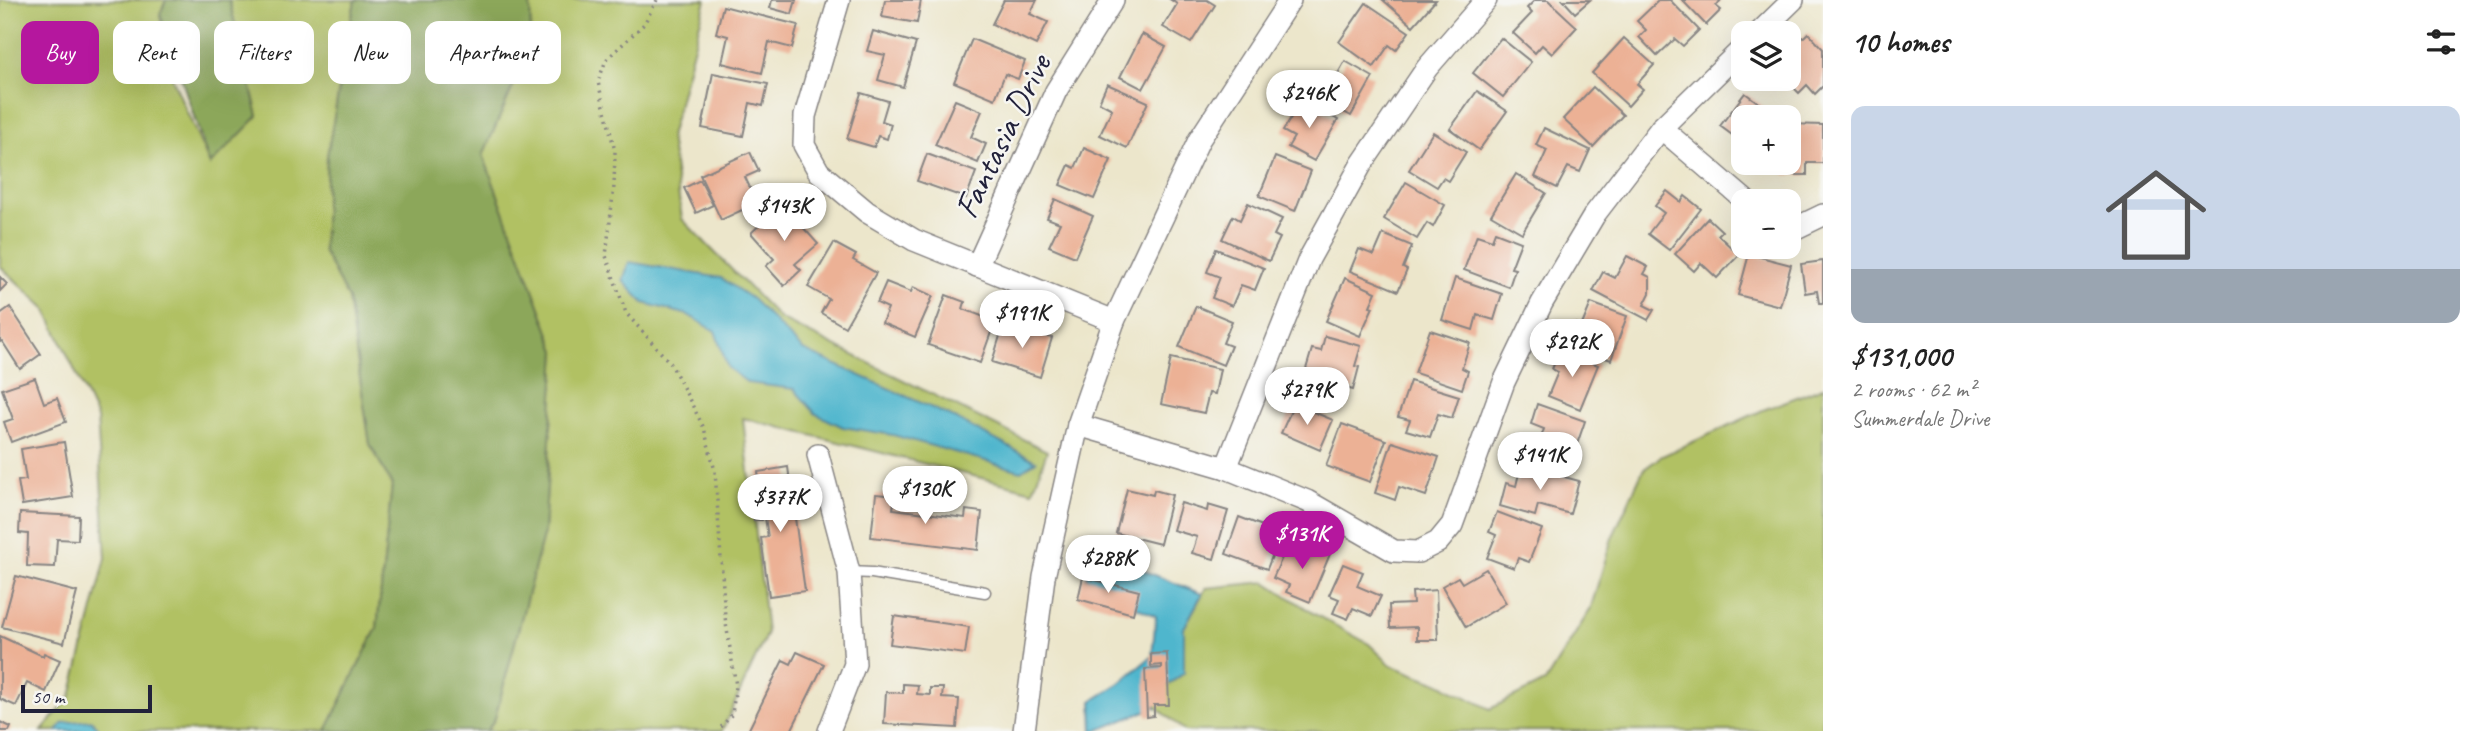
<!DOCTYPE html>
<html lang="en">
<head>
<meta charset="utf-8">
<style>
  :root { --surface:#fff; --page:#f6f6f6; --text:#222; --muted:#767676; --accent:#b5179e }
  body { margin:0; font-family:Caveat,sans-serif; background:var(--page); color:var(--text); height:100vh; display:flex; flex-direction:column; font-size:26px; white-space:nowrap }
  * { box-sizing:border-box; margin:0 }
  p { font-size:23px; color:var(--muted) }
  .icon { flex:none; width:38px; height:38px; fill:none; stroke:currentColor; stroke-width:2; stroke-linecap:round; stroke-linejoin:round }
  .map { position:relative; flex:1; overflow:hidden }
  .sheet { display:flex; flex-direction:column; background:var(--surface); width:665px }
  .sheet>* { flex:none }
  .top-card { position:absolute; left:21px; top:21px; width:665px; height:63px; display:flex; gap:14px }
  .tools { position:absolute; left:1731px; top:21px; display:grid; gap:14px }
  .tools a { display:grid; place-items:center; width:70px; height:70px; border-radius:14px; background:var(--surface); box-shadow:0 7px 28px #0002; font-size:35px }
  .scale { position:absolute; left:21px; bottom:18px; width:131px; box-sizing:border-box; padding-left:7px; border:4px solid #22223b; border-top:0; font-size:19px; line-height:24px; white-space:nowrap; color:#22223b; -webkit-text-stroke:5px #f6f6f2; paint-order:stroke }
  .price { position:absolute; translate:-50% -60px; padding:0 16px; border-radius:24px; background:#fff; color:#222; font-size:23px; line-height:46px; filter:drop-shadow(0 2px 4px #0008) }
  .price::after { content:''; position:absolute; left:50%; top:42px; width:21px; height:16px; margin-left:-10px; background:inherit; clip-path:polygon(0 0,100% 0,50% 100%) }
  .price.on { background:var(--accent); color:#fff }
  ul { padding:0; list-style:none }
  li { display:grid; align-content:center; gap:14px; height:371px; padding:0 28px }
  li span { display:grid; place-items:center; height:217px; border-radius:14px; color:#555 }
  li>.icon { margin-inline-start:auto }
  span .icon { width:126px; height:126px; fill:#fffc; stroke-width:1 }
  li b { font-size:30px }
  h2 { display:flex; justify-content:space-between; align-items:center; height:84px; padding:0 28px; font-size:30px }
  .chip { padding:0 24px; border-radius:14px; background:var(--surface); box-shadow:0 7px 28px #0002; font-size:24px; line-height:63px }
  .chip.on { background:var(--accent); color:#fff }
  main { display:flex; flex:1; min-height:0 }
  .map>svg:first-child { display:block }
</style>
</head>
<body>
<main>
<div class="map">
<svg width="1823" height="731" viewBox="0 0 1823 731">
  <rect width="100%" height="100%" fill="#f6f6f2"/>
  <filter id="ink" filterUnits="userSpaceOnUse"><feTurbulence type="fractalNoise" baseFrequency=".0143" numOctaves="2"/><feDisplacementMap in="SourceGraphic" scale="14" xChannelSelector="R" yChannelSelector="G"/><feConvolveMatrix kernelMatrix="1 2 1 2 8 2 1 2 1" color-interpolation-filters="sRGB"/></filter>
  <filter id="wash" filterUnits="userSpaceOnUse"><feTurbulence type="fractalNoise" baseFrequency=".00686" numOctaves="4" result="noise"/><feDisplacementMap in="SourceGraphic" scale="28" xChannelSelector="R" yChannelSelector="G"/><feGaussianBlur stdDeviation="1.57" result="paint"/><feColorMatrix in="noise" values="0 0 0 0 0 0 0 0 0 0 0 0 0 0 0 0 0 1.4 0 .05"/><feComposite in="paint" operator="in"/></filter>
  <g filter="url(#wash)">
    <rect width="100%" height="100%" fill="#ece6cb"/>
    <g fill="#b1c164" stroke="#6a7250" stroke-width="2">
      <path d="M0 0H166L160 15 173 80 210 165 258 116 229 0H355L327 156 323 250 348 299 370 444 392 485 377 628 326 731H42L71 696 106 558 97 418 46 309 0 266Z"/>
      <path d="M530 0H706L670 137 682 219 780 319 1047 451 1033 491 743 418 767 633 722 731H487L495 718 544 532 556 351 483 155 531 45Z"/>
      <path d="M1823 387V731H1185L1148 700 1184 673V628L1206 588 1266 582 1313 613 1369 644 1392 666 1438 683 1490 709 1545 682 1590 610 1612 538 1643 470 1662 456 1763 410Z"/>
    </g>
    <g fill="#8ca75a" stroke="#57644a" stroke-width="2">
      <path d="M166 0H229L258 116 210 165 160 14Z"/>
      <path d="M355 0H530L531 45 483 155 556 351 544 532 495 718 487 731H326L377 628 392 485 370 444 348 299 323 251 327 156Z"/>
    </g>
    <g fill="#4fb6cd" stroke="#386c84" stroke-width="2">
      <path d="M629 262 721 278 752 299 803 350 950 416 1036 461 1021 471 893 435 843 427 816 414 794 389 748 383 728 368 715 331 688 315 644 303 623 281Z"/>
      <path d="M1090 549 1202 594 1184 628V673L1148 700 1156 707 1096 731H1093L1092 701 1120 683 1152 656 1156 616 1086 585Z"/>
      <path d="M91 720 101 731H57L63 723Z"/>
    </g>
    <g id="blocks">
      <g fill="#ecb195">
        <path d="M772 0H796L792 14 770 8Z"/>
        <path d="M885 0H921L917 23 882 17Z"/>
        <path d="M1004 0H1037L1030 14 1048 22 1036 45 992 24Z"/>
        <path d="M1171 0H1207L1215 5 1191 43 1163 27 1177 4Z"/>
        <path d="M1383 0H1436L1413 26Z"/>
        <path d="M1535 0H1548L1577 27 1552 54 1542 45 1535 53 1513 33 1532 13 1527 8Z"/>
        <path d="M1563 0H1590L1575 13Z"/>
        <path d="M1659 0H1670L1699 30 1683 46 1675 39 1657 56 1639 37 1646 30 1637 21Z"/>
        <path d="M1682 0H1721L1716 6 1721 10 1706 25Z"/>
        <path d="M1366 3 1409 32 1396 50 1389 45 1374 67 1339 42Z"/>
        <path d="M723 6 798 25 792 48 769 42 762 73 722 63 728 36 716 33Z"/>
        <path d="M873 31 916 43 903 87 878 80 885 55 867 51Z"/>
        <path d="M1808 33 1823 49V86L1815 94 1807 85 1799 93 1785 79H1788V61L1798 52 1793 47Z"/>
        <path d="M1142 34 1166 47 1143 89 1120 77Z"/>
        <path d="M1501 38 1531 62 1503 97 1473 73Z"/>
        <path d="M1624 38 1654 65 1637 84 1643 89 1628 106 1592 73Z"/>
        <path d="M972 39 1025 61 1018 79 1005 74 995 99 954 82Z"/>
        <path d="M1345 61 1373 77 1351 116 1323 100Z"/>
        <path d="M713 73 768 84 763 106 750 103 743 136 702 128Z"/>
        <path d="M1107 84 1148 102 1127 148 1100 135 1112 109 1099 102Z"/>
        <path d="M1593 87 1623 115 1593 147 1563 119Z"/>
        <path d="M1477 91 1507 111 1479 150 1450 129Z"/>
        <path d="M861 93 888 101 882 121 891 124 887 139 878 136 874 147 847 139Z"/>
        <path d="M1745 93 1778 117H1743V143L1720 126Z"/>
        <path d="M1302 99 1338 120 1314 161 1288 147 1294 137 1283 131Z"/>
        <path d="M955 100 982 111 971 137 986 144 978 163 935 145Z"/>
        <path d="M1788 124 1823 125V163H1807V175H1785L1786 163H1788Z"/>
        <path d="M1544 128 1590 150 1580 172 1568 167 1557 188 1535 177 1547 150 1536 145Z"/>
        <path d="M1433 132 1466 152 1448 181 1443 178 1437 187 1409 170Z"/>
        <path d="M1084 148 1111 160 1094 199 1060 185 1069 165 1075 168Z"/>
        <path d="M750 152 759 171 745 177 757 203 721 220 700 175Z"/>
        <path d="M927 154 976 172 966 198 917 181Z"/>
        <path d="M1275 157 1311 171 1295 211 1259 196Z"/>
        <path d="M1516 174 1546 193 1522 233 1491 215Z"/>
        <path d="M700 180 713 205 696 213 684 188Z"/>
        <path d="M1406 182 1445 205 1433 227 1427 223 1417 239 1384 219Z"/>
        <path d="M1667 191 1681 202 1685 196 1701 209 1669 250 1648 234 1664 213 1655 206Z"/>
        <path d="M1055 199 1093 216 1075 257 1049 246 1060 223 1047 218Z"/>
        <path d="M1248 203 1282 219 1274 235 1280 238 1269 261 1222 239 1233 216 1240 220Z"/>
        <path d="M782 204 818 244 795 264 801 270 784 286 766 266 774 259 751 233Z"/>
        <path d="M1708 218 1722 231 1718 235 1739 255 1717 278 1701 263 1694 271 1675 254Z"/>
        <path d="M1495 232 1521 242 1511 268 1515 269 1509 287 1464 270 1477 235 1492 240Z"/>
        <path d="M1383 234 1412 246 1403 268 1407 270 1398 291 1350 271 1359 249 1374 255Z"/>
        <path d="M834 243 856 255 853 260 876 273 845 327 821 313 829 299 808 287Z"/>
        <path d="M1216 249 1264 268 1255 290 1241 285 1232 306 1212 298 1220 277 1207 272Z"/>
        <path d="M1749 254 1791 265 1780 306 1738 295Z"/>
        <path d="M1627 256 1648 267 1644 274 1650 277V293L1644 305 1654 310 1648 320 1593 291 1603 272 1615 278Z"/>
        <path d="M1823 261V303H1819L1817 291 1805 293 1801 264Z"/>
        <path d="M0 277 7 284 0 291Z"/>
        <path d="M1345 278 1376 292 1370 306 1373 307 1360 336 1326 321Z"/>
        <path d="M1455 278 1502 294 1494 320 1477 315 1473 330 1442 320Z"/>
        <path d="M886 282 911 292 913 287 933 296 915 337 882 323 888 308 877 303Z"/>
        <path d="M946 295 965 302 963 309 995 321 980 363 928 345Z"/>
        <path d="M1591 303 1627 316 1611 360 1566 344 1574 323 1582 325Z"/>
        <path d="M1196 306 1232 321 1223 343 1231 346 1223 365 1179 347Z"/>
        <path d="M10 307 41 354 20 369 2 341 0 342V314Z"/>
        <path d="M1004 323 1052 338 1040 377 992 362Z"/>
        <path d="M1430 330 1470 343 1462 368 1468 371 1462 389 1415 373Z"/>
        <path d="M1325 336 1361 346 1355 366 1359 367 1353 390 1304 376 1312 349 1321 351Z"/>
        <path d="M1560 350 1598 365 1580 409 1548 396 1558 372 1552 369Z"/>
        <path d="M1171 358 1220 369 1215 394 1209 393 1204 413 1161 404Z"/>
        <path d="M35 378 44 403 57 398 66 422 11 442 4 422 13 419 2 389Z"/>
        <path d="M1410 381 1459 396 1452 418 1438 414 1430 437 1406 430 1410 420 1398 417Z"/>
        <path d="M1294 404 1333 420 1320 450 1281 433Z"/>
        <path d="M1537 404 1585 421 1573 456 1562 452 1558 462 1535 454 1544 429 1531 424Z"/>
        <path d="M1342 424 1386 440 1370 482 1326 466Z"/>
        <path d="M64 442 73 497 22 505 18 481 26 480 21 449Z"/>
        <path d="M1392 442 1439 457 1426 496 1399 487 1395 500 1375 493Z"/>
        <path d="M1521 465 1579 481 1570 514 1538 505 1535 516 1500 506 1506 483 1516 486Z"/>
        <path d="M788 467 805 591 769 596 761 538 768 537 758 472Z"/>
        <path d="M1127 489 1153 495 1154 490 1172 495 1160 544 1116 533Z"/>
        <path d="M752 493H760L762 520H754Z"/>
        <path d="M876 494 895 496 893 509 965 518 966 510 982 512 978 550 871 537Z"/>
        <path d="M1181 503 1207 511 1208 505 1228 511 1214 559 1192 553 1197 537 1173 530Z"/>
        <path d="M1497 512 1542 529 1529 562 1518 558 1514 568 1487 558 1496 535 1489 532Z"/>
        <path d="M20 513 79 516 78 540 57 539 55 567 27 566 28 534 19 533Z"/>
        <path d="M1239 517 1281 533 1267 569 1226 554Z"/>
        <path d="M1288 544 1309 552 1311 546 1330 554 1310 602 1286 592 1289 585 1273 578Z"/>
        <path d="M1343 564 1363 572 1357 586 1381 596 1372 616 1353 608 1348 619 1333 613 1339 599 1329 595Z"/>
        <path d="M1486 569 1506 603 1466 627 1442 586 1458 577 1462 583Z"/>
        <path d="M16 576 77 592 64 643 2 627Z"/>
        <path d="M1083 577 1139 591 1133 614 1078 599Z"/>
        <path d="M1436 590 1438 640H1417V627L1390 628 1389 605 1413 604 1412 592Z"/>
        <path d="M894 616 969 627 965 654 890 644Z"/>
        <path d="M0 636 43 656 44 653 60 660 46 692 27 683 16 706 0 699Z"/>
        <path d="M797 652 824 664 791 731H748L783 660 791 664Z"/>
        <path d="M1167 653 1169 705H1154V716L1147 717 1145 669 1162 668V665L1151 666V654Z"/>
        <path d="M903 684 918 685 917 694 930 695V688H943L942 698 959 699 957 728 884 724 886 692 903 693Z"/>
        <path d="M0 722 11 727 9 731H0Z"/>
      </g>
    </g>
  </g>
  <g filter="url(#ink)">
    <use href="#blocks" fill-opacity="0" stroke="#878483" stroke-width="2"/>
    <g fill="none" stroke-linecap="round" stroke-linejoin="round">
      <defs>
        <path id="lane" d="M849 572 872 573 985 592"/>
        <g id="street">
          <path d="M839 0 805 116 804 145 819 172 867 212 914 240 1114 321"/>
          <path d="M1759 33 1793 0"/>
          <path d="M1661 128 1746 201"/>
          <path d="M1788 226 1794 229 1823 215"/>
          <path d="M977 266 1056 91 1113 0"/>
          <path d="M1078 425 1226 468 1307 501 1394 551 1418 552 1438 542 1452 525 1504 382 1542 303 1595 214 1661 128 1743 48"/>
          <path d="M818 455 849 572 855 664 829 731"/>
          <path d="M1226 468 1309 259 1361 165 1427 68 1486 0"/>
          <path d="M1024 731 1044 577 1078 425 1114 321 1199 140 1290 0"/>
        </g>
      </defs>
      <use href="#lane" stroke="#878483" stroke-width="13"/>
      <use href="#street" stroke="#878483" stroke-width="24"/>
      <path stroke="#878483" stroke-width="3.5" stroke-dasharray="2 5" stroke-linecap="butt" d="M657 0 644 24 606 60 598 82 615 151 614 186 606 256 626 313 671 364 704 428 715 471 725 617 736 686 732 714 718 731"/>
      <use href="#lane" stroke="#fff" stroke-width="10"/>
      <use href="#street" stroke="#fff" stroke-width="21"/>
    </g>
  </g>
  <g text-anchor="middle" stroke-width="5" stroke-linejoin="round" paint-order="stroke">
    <g font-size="35" fill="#22223b" stroke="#f6f6f2">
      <text transform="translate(1002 136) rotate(-64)" y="12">Fantasia Drive</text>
    </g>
  </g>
</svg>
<div class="tools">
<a><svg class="icon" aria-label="layers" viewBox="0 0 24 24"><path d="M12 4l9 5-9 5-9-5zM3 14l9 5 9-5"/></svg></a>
<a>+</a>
<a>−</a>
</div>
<div class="scale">50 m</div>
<b class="price" style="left:1309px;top:130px">$246K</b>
<b class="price" style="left:784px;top:243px">$143K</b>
<b class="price" style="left:1022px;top:350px">$191K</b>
<b class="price" style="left:1572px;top:379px">$292K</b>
<b class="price" style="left:1307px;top:427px">$279K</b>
<b class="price" style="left:1540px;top:492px">$141K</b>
<b class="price" style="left:925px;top:526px">$130K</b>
<b class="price" style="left:780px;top:534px">$377K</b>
<b class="price on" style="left:1302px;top:571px">$131K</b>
<b class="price" style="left:1108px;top:595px">$288K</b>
<div class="top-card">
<a class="chip on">Buy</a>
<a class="chip">Rent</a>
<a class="chip">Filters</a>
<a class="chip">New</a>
<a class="chip">Apartment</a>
</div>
</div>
<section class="sheet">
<h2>10 homes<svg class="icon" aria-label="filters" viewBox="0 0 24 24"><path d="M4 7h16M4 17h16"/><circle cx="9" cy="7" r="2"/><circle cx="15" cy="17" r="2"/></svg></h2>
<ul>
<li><span style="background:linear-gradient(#c9d6e8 75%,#9aa5b1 0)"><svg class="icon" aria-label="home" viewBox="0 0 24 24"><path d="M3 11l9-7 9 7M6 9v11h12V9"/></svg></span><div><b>$131,000</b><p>2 rooms · 62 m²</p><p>Summerdale Drive</p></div></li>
</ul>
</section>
</main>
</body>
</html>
